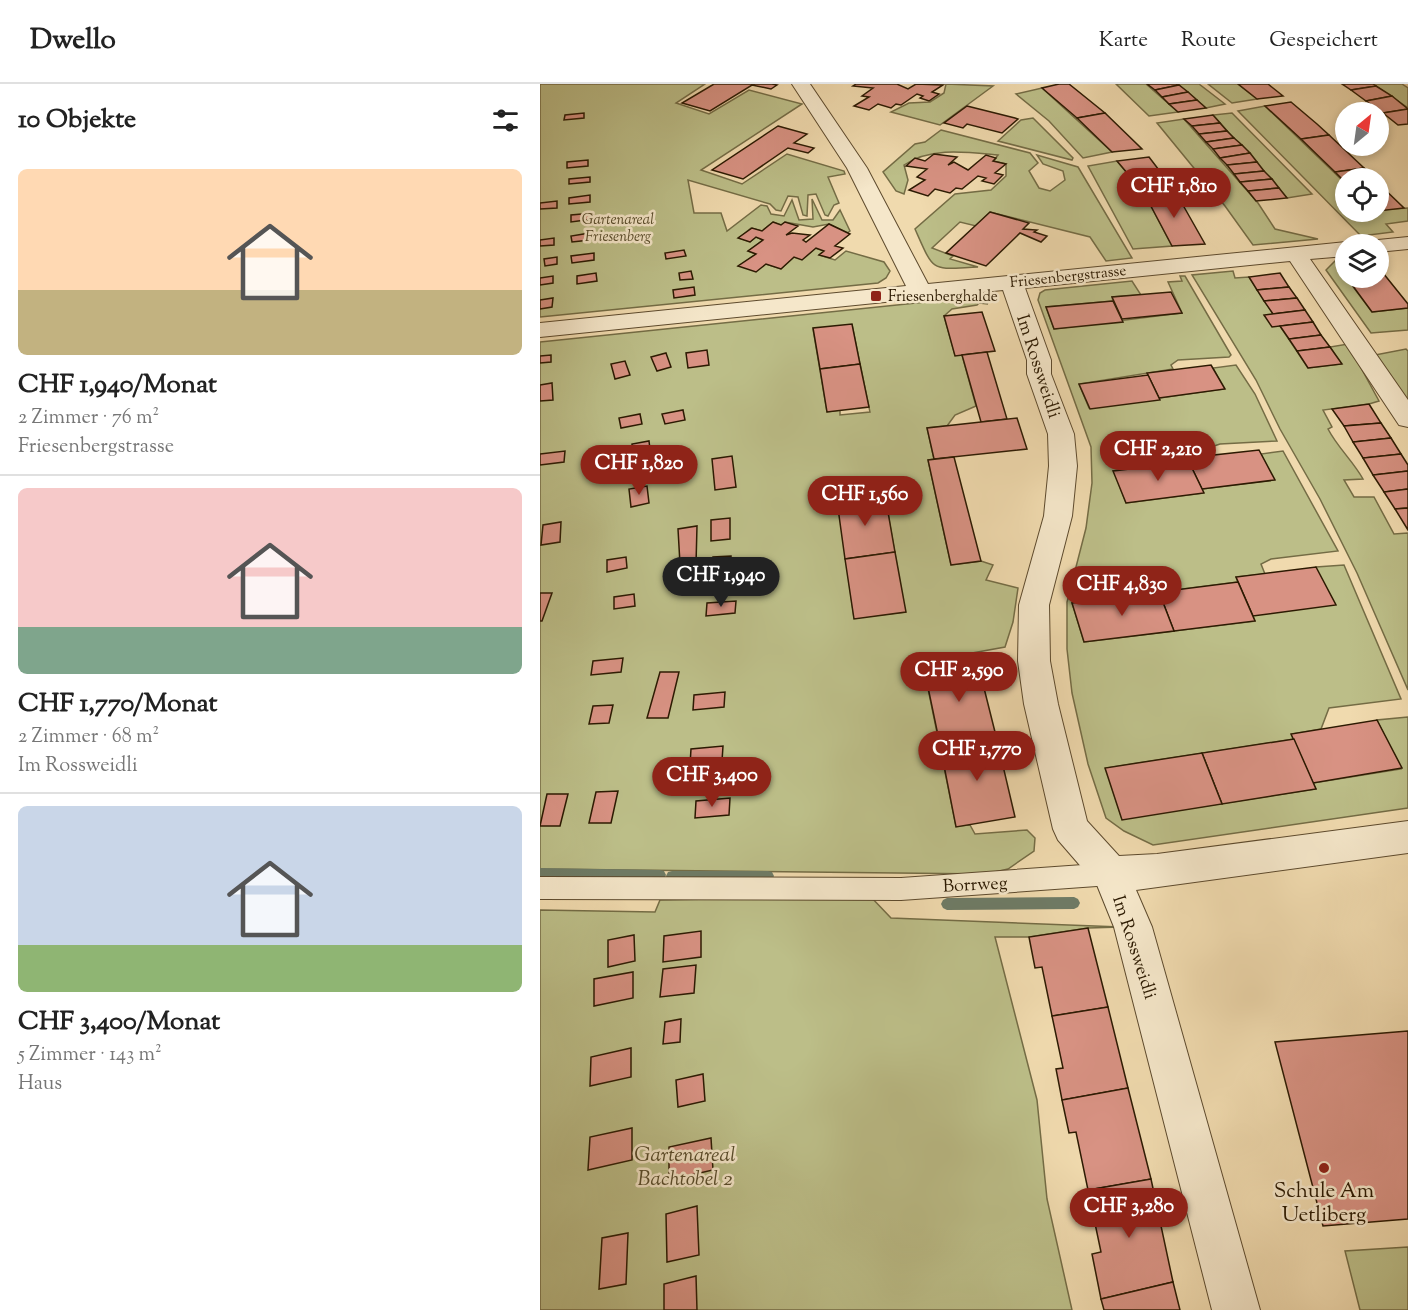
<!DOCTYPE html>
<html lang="de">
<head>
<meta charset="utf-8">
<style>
  :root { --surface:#fff; --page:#f6f6f6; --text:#222; --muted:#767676; --line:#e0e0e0; --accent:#8f2418 }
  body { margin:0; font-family:"Sorts Mill Goudy",serif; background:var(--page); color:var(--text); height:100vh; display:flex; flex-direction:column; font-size:22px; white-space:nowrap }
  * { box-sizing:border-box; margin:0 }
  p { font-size:20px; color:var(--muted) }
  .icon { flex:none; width:33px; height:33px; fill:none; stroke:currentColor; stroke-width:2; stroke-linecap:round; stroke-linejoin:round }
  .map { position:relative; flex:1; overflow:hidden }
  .drawer { display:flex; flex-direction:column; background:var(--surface); width:540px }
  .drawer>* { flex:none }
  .needle { width:39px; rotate:29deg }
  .tools { position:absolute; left:795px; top:18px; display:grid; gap:12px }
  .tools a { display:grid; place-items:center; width:54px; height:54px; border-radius:50%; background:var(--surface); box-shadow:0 3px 9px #0003; font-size:30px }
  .price { position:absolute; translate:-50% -51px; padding:0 14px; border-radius:21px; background:var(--accent); color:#fff; font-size:20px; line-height:39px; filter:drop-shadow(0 2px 3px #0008) }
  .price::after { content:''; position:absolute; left:50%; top:36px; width:18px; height:14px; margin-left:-9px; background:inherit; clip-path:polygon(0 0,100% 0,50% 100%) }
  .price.active { background:#222; color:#fff }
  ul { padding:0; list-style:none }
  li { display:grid; align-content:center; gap:12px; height:318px; padding:0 18px }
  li+li { border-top:2px solid var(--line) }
  li span { display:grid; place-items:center; height:186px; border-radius:9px; color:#555 }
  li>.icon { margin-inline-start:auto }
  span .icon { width:108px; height:108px; fill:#fffc; stroke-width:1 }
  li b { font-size:26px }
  h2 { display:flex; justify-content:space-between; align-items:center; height:72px; padding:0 18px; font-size:26px }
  header { display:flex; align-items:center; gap:36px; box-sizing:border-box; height:84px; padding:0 30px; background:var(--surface); border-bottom:2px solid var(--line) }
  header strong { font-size:28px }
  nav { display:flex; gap:33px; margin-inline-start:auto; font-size:21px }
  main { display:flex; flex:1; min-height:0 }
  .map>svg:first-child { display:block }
</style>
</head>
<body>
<header>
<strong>Dwello</strong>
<nav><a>Karte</a><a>Route</a><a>Gespeichert</a></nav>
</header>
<main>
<section class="drawer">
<h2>10 Objekte<svg class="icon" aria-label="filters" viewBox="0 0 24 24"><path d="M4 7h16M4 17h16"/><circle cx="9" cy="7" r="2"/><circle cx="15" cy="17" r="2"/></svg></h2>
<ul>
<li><span style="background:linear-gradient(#ffd9b3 65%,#c2b280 0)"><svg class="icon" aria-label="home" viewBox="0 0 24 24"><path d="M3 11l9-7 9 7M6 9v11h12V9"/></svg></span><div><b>CHF 1,940/Monat</b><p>2 Zimmer · 76 m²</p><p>Friesenbergstrasse</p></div></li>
<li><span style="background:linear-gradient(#f6c9c9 75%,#7fa58c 0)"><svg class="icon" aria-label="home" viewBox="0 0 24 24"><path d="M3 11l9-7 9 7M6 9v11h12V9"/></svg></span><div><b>CHF 1,770/Monat</b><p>2 Zimmer · 68 m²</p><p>Im Rossweidli</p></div></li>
<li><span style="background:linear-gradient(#c9d6e8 75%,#8fb573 0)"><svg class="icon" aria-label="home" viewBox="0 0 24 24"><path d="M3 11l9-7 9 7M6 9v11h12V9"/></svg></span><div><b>CHF 3,400/Monat</b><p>5 Zimmer · 143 m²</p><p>Haus</p></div></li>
</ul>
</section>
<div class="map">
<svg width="868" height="1226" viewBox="0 0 868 1226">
  <rect width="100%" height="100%" fill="#f0daae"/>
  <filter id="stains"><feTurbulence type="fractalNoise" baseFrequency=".00333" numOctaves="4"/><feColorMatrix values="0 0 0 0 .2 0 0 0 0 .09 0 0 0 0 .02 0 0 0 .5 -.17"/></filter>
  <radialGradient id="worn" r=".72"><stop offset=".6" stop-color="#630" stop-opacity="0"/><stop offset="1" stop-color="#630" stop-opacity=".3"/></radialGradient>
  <g fill="#bcbe88" stroke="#746c45" stroke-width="1.5" fill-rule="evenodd">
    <path d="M0 0H165L136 19 169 30 209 6 262 20 161 86 202 100 247 70 304 87 305 90 288 93 299 119 294 121 288 132 285 131 276 110 268 111 267 132 263 131 258 113 248 112 241 127 236 126 230 120 148 96 154 129H181L187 147 221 121 227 122 231 130 244 132 252 116 259 136 273 135 272 115 282 136H293L300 126 310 147 307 149 289 140 273 143 245 138 241 141 233 138 222 147 211 144 199 154 210 158 216 153 223 156 208 167 216 170 199 182 226 180 241 185 254 173 262 175 275 164 284 167 279 171 295 176 306 167 344 178 350 187 346 194 338 199 0 233Z"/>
    <path d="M406 0 453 2 400 41 351 28 369 19 390 18 404 9Z"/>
    <path d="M576 0H606L638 28 609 32Z"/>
    <path d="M638 0H659L685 20 666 24Z"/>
    <path d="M668 0H698L717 15 692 19Z"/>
    <path d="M833 0H862L868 4V24Z"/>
    <path d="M502 4 572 68 543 74 509 37 476 10Z"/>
    <path d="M725 22 805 99 806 128 868 124V137L846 140 853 148 821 152 698 27Z"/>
    <path d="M692 29 772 110 747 114 673 31Z"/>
    <path d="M493 34 533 74 532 76 458 57 481 36Z"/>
    <path d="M644 35 718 119 735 145 778 155 713 161 685 122 617 39Z"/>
    <path d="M401 46 490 69 498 79 489 87 499 104 510 107 525 96 523 87 503 80 497 71 538 83 592 174 566 177 550 153 450 128 436 142 420 138 392 164 413 172 410 175 438 183C390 185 395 190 375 145L415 110 451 106 466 92V80L453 77 458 71C425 68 391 63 364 81L368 96 364 110 356 107 343 88 375 60 385 58Z"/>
    <path d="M577 77 604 109 632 162 593 165 548 82Z"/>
    <path d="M805 176V187L802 188 832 228 868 224V246L831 249 786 186 795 177Z"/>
    <path d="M693 187 695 194 709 193 733 230 725 232 740 242 768 284 801 280 790 263 808 260 839 317 829 320 783 326 792 343 788 345C798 364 813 377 823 395L804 396 814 413H834L854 450 868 449V606L817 489 780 415 740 345 716 296 652 191Z"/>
    <path d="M640 192H645L691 271 689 273 638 276 631 281 633 285 539 300 549 324 684 305 673 284 696 281 715 310 737 357 680 360 671 363 674 371 648 375 649 378 574 387 586 419 663 409 662 405 734 396 721 370 743 367 798 467 731 475 721 480 725 490 696 493 698 498 532 519 544 558 715 537 713 532 776 483 804 481 861 615 789 624 781 645 752 650 754 655 566 684 582 735 776 705 773 699 861 685 837 636 868 633V724L613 761 584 747 566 734 548 680 532 609 527 565V518L546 444 552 399 551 363 498 216 500 209 505 206 592 197 601 211 572 213 573 217 506 223 514 245 642 229 628 198 642 197Z"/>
    <path d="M434 213 448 220 439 219 437 221 412 225 404 232 415 271H422L436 322 415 331 407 342 387 344 394 375 388 376 411 481 441 477 453 481 446 496 478 504 473 538 465 563 393 576 394 583 384 585 416 742 430 741 435 750 487 746 495 754 494 767 468 785 446 790 0 785V258ZM312 241 330 328 300 331V326L287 328 273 245ZM345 412 365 528 314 534 298 417Z"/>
    <path d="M866 265 868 267V317L835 271Z"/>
    <path d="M330 812 351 834 581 843 548 844 489 853H455L497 1016 507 1115 532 1226H0V826L115 828 120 816Z"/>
    <path d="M868 1163V1226H820L805 1167Z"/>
  </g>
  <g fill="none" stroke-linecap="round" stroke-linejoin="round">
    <g fill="#6e7b66" fill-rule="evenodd">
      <path d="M0 784 120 786 124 787 126 791 124 795 120 796 0 794Z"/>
      <path d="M132 787H228L232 788 234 792 232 796 228 797H132L128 796 126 792 128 788Z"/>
      <path d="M534 813 538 815 540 819 538 823 534 825 407 826 403 824 401 820 403 816 407 814Z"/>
    </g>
  </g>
  <g fill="#d89283" stroke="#2c1a02" stroke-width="1.5">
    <path d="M174 0H232L237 1 231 5 212 1 170 27 142 19Z"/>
    <path d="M316 0H357L368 5 376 0 403 1 392 8 399 10 389 17 380 14 383 12 377 10 361 21 356 20 351 24 338 20 329 26 314 22 329 13 322 12 333 4 313 2Z"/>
    <path d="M519 0H529L565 29 537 34 502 4Z"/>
    <path d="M607 0H638L639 1 615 6Z"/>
    <path d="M698 0H728L743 12 717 15Z"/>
    <path d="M802 0H833L836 2 811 6Z"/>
    <path d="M639 1 648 8 622 13 615 6Z"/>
    <path d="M836 2 852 12 826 17 811 6Z"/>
    <path d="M648 8 657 16 629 20 622 13Z"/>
    <path d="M852 12 868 25 843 29 826 17Z"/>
    <path d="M657 16 666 24 638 28 629 20Z"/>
    <path d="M751 18 777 40 789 51 761 55 725 22Z"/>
    <path d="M427 22 475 34 478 35 462 49 427 40 423 44 404 39Z"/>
    <path d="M868 25V40L858 41 843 29Z"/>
    <path d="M44 29V34L24 36 25 31Z"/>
    <path d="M565 29 602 65 572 68 537 34Z"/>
    <path d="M673 31 680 39 652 42 644 35Z"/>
    <path d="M680 39 687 47 659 50 652 42Z"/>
    <path d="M238 42 267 50 254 59 274 64 268 69 248 64 203 95 172 86Z"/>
    <path d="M687 47 694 54 666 58 659 50Z"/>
    <path d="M789 51 806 67 824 84 795 88 761 55Z"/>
    <path d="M694 54 702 61 673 65 666 58Z"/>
    <path d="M702 61 710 69 680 74 673 65Z"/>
    <path d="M710 69 717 78 687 81 680 74Z"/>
    <path d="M394 70 417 73 408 81 414 78 428 86 446 71 456 74 453 77 466 80 455 89 463 91 454 100 442 97 446 94 438 92 422 105 416 104 410 109 395 105 388 112 369 106 385 96 377 93 387 85 366 82 375 74 385 77Z"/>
    <path d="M609 73 635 107 604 109 577 77Z"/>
    <path d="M48 76V82L27 84V78Z"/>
    <path d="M717 78 724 87 694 90 687 81Z"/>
    <path d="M824 84 834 94H806V99L795 88Z"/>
    <path d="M724 87 732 95 700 98 694 90Z"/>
    <path d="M50 93V98L29 100V95Z"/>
    <path d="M732 95 739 104 708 107 700 98Z"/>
    <path d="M838 99 864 124 838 127Z"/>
    <path d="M739 104 747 114 716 117 708 107Z"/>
    <path d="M635 107 665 160 632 162 604 109Z"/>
    <path d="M50 111V118L29 120V114Z"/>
    <path d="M17 117V124L0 125V119Z"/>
    <path d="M450 128 489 139 483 145 497 146 494 148 507 152 501 158 480 149 446 182 406 169Z"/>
    <path d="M53 129V135L31 138V131Z"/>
    <path d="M233 138 241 141 245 138 258 142 246 151 252 149 270 151 263 156 266 158 289 140 310 150 295 162 303 164 290 174 279 171 284 167 276 164 262 176 254 173 241 185 226 180 216 188 198 182 216 170 208 167 223 156 216 153 210 158 198 154 212 144 222 147Z"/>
    <path d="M50 149V156L32 158 31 152Z"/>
    <path d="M14 154V161L0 162V156Z"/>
    <path d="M144 166 146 172 126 175 125 169Z"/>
    <path d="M54 169V176L32 179 31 172Z"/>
    <path d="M17 173V180L5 182 4 175Z"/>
    <path d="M839 184 868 220V224L832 228 807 194H838Z"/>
    <path d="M151 187 153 195 140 196 139 189Z"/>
    <path d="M56 189 57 197 37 200V192Z"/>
    <path d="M740 189 749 203 717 206 709 193Z"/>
    <path d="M13 192V199L0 201V194Z"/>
    <path d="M154 203 155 211 134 214 133 206Z"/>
    <path d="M749 203 757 214 724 217 717 206Z"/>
    <path d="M631 208 642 229 582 235 572 213Z"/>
    <path d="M13 214 12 223 0 225V216Z"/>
    <path d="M757 214 765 226 733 230 724 217Z"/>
    <path d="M573 217 583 238 514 245 506 223Z"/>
    <path d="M765 226 773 238 732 243 724 231Z"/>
    <path d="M442 228 455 267 415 272 404 232Z"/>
    <path d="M773 238 781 251 749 255 740 242Z"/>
    <path d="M312 240 320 280 280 285 273 244Z"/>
    <path d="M781 251 790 263 757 267 749 255Z"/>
    <path d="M790 263 802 280 768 284 757 267Z"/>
    <path d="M167 266 169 281 148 284 146 269Z"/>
    <path d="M447 268 467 335 441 338 422 271Z"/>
    <path d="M126 269 131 283 117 287 111 273Z"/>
    <path d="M11 271V278L0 279V272Z"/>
    <path d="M85 277 90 291 75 295 71 280Z"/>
    <path d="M320 280 329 323 287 328 280 285Z"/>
    <path d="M671 281 685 305 619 314 607 289Z"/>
    <path d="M608 291 620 316 550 325 539 300Z"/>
    <path d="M12 299 13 316 0 317V301Z"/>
    <path d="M829 320 841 339 804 342 792 325Z"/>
    <path d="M143 326 145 336 125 340 122 330Z"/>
    <path d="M100 330 102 340 81 344 79 334Z"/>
    <path d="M477 334 487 365 394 375 387 344Z"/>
    <path d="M841 339 851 354 813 358 804 342Z"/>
    <path d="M851 354 861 370 823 374 813 358Z"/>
    <path d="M109 357 111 373 93 376 92 360Z"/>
    <path d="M719 366 735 396 662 405 647 374Z"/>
    <path d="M25 367 24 378 0 381V370Z"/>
    <path d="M861 370 868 381V387L833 391 823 374Z"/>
    <path d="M192 372 196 403 175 406 172 375Z"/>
    <path d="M414 373 441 477 411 481 388 376Z"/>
    <path d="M649 378 664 409 586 419 573 387Z"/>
    <path d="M868 387V405L844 408 833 391Z"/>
    <path d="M107 402 109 419 91 423 89 405Z"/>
    <path d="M868 405V424L855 425 844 408Z"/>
    <path d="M345 411 355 468 305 475 297 417Z"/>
    <path d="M868 424V446L855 425Z"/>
    <path d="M190 434V455L171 457V436Z"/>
    <path d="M21 438 20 458 1 461 3 441Z"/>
    <path d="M157 442 156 480H140L138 445Z"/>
    <path d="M355 468 366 528 314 535 305 475Z"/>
    <path d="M191 472V485L173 487V473Z"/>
    <path d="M86 473 87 484 67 488V476Z"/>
    <path d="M776 483 796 521 713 532 696 493Z"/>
    <path d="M698 498 715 537 634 547 619 508Z"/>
    <path d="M619 508 634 547 544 558 532 519Z"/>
    <path d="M0 509H12L2 537H0Z"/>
    <path d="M94 510 95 522 74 525V513Z"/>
    <path d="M196 517 195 529 166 532 167 519Z"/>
    <path d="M83 574 81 588 51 591 53 577Z"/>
    <path d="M437 576 456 652 400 661 384 584Z"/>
    <path d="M120 588H139L128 634H107Z"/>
    <path d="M185 608 184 623 153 626 154 611Z"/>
    <path d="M73 621 69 639 49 640 53 622Z"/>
    <path d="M837 636 862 684 773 699 751 650Z"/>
    <path d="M456 652 475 733 416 743 400 661Z"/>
    <path d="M754 655 776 705 682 720 662 669Z"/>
    <path d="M183 662 182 677 150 681 151 665Z"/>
    <path d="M662 669 682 720 582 736 565 684Z"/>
    <path d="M78 707 71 739H49L56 708Z"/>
    <path d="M7 710H28L20 742H0Z"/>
    <path d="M190 714 189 731 155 734 156 717Z"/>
    <path d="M548 844 568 923 512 932 502 883 495 884 489 853Z"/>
    <path d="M161 847V873L123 878 124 852Z"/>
    <path d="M94 851 95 877 68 883V856Z"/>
    <path d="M156 881 154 909 120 913 123 885Z"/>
    <path d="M93 888V914L54 922V895Z"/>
    <path d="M568 923 588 1004 522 1016 516 985 523 984 512 932Z"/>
    <path d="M141 935 140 958 123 960 125 938Z"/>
    <path d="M868 947V1135L783 1142 735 958Z"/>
    <path d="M91 964V993L50 1002 51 973Z"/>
    <path d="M163 990 165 1017 138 1023 136 996Z"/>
    <path d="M588 1004 611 1095 548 1106 536 1048 529 1049 522 1016Z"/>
    <path d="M92 1044V1076L48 1086 50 1053Z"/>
    <path d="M171 1054 173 1086 129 1096V1063Z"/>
    <path d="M611 1095 633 1198 561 1215 552 1170 561 1168 548 1106Z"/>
    <path d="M157 1122 159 1171 127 1178 126 1130Z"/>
    <path d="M88 1149 86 1200 59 1205 62 1154Z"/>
    <path d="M156 1192 157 1226H124V1200Z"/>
    <path d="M633 1198 640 1226H564L561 1215Z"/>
  </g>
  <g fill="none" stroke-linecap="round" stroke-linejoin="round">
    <defs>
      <path id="service" d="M571 779 579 782 583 790 579 798 571 801 361 816 0 815V793L361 794Z"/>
      <g id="minor">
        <path d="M252 0H270L327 84 388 200 806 158 814 160H806V172L770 175 868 316V343L859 341 750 177 485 204 511 276V290L534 350 537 382 532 432 509 521 510 577 518 620 547 737 579 772 617 770 868 737V769L596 806 612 843 720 1226H672L574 843 557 801 518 756 513 745 484 620 478 577 479 521 504 432 509 382 508 350 487 290V276L463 206 0 253V239L366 202 307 84Z"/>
        <path d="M868 153V165L838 168V160H828L838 156Z"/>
      </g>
    </defs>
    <use href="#service" stroke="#5d4a2d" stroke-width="2"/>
    <use href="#minor" stroke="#5d4a2d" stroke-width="2"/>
    <use href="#service" fill="#f5e7ca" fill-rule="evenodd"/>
    <use href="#minor" fill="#f5e7ca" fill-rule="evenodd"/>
  </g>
  <g fill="#8f2418" stroke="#f5e7ca" stroke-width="2">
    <rect x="330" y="206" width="12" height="12" rx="3"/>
    <circle cx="784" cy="1084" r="6"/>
  </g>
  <g text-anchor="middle" stroke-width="5" stroke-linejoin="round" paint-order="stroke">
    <g font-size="15" font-style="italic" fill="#574b2a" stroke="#f5e7ca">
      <text x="78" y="140">Gartenareal<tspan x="78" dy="17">Friesenberg</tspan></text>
    </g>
    <g font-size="15" fill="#2c1a02" stroke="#f5e7ca">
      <text transform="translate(528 192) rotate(-6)" y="5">Friesenbergstrasse</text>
    </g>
    <g font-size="15" fill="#2c1a02" stroke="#f5e7ca" text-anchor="start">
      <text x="348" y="217">Friesenberghalde</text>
    </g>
    <g font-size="18" fill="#2c1a02" stroke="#f5e7ca">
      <text transform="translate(499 282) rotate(72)" y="6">Im Rossweidli</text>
      <text transform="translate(435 800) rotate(-3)" y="6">Borrweg</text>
      <text transform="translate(595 863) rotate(72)" y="6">Im Rossweidli</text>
    </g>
    <g font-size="21" font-style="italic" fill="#574b2a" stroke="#f5e7ca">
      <text x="145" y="1077">Gartenareal<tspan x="145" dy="24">Bachtobel 2</tspan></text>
    </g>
    <g font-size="21" fill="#2c1a02" stroke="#f5e7ca">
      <text x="784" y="1113">Schule Am<tspan x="784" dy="24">Uetliberg</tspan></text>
    </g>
  </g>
  <rect width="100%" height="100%" filter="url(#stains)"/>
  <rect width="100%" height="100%" fill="url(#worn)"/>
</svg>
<div class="tools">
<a><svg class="needle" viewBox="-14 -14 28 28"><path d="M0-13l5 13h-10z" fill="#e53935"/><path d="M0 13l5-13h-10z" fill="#767676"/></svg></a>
<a><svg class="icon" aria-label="locate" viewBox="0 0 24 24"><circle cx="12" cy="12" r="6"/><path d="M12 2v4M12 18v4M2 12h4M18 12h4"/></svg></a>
<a><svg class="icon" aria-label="layers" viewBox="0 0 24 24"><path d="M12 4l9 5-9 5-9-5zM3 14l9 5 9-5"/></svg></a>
</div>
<b class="price" style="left:634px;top:135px">CHF 1,810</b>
<b class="price" style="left:618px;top:398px">CHF 2,210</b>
<b class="price" style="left:99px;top:412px">CHF 1,820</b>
<b class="price" style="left:325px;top:443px">CHF 1,560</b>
<b class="price active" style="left:181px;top:524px">CHF 1,940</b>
<b class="price" style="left:582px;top:533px">CHF 4,830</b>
<b class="price" style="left:419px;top:619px">CHF 2,590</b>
<b class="price" style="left:437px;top:698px">CHF 1,770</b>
<b class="price" style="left:172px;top:724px">CHF 3,400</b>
<b class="price" style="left:589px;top:1155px">CHF 3,280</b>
</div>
</main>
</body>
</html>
